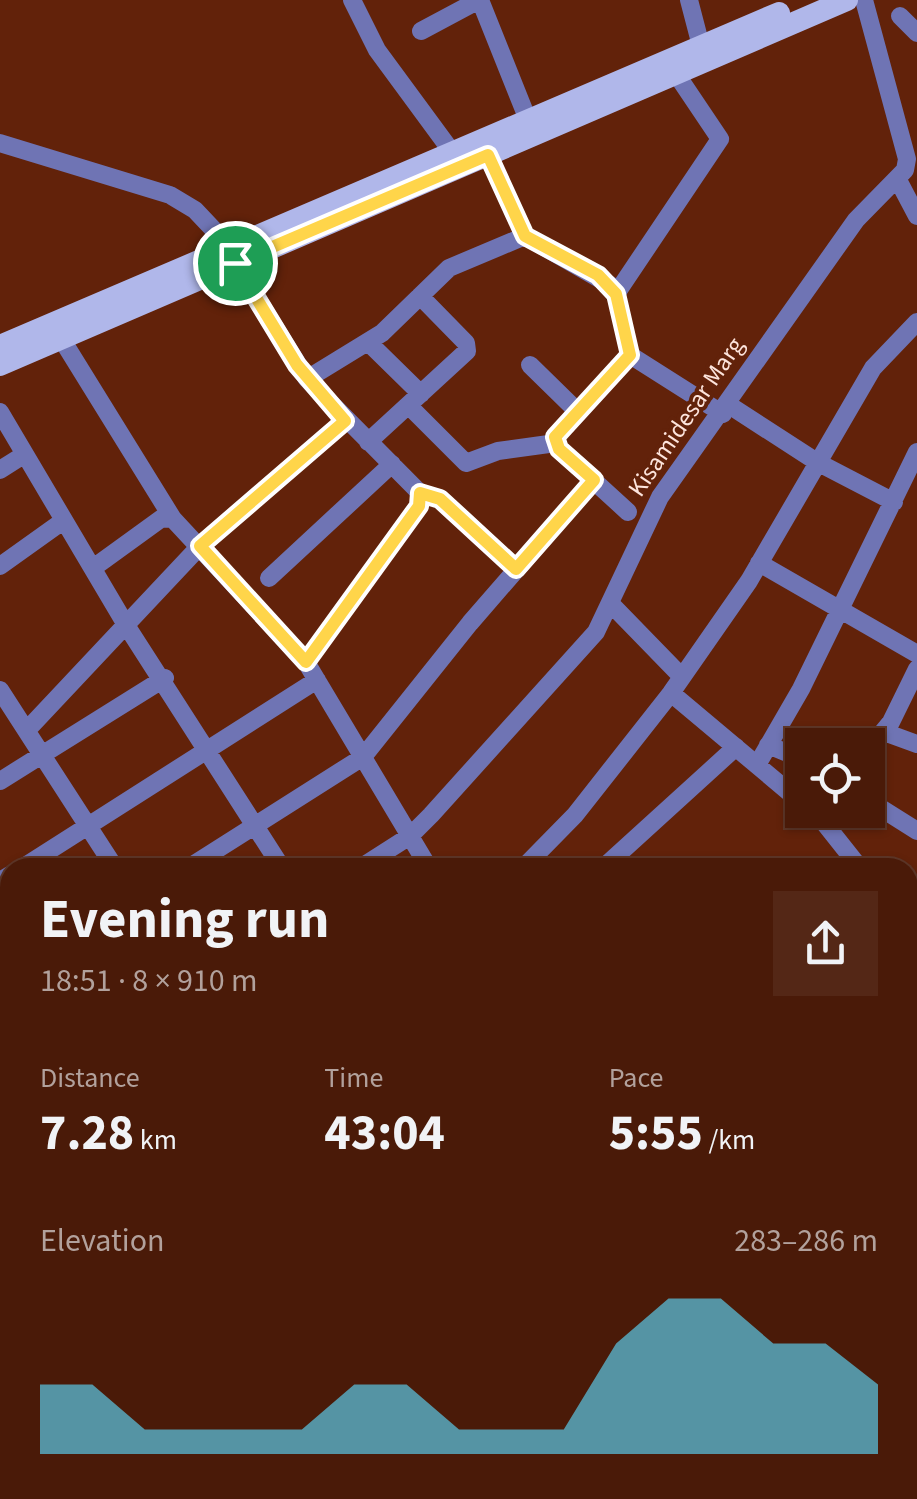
<!DOCTYPE html>
<html lang="en">
<head>
<meta charset="utf-8">
<style>
  :root { --surface:#4a1a08; --page:#542716; --text:#f1f3f6; --muted:#b2a19c; --line:#613829; --accent:#5bc8e6 }
  body { margin:0; font-family:"Source Sans 3",sans-serif; background:var(--page); color:var(--text); height:100vh; display:flex; flex-direction:column; font-size:38px; white-space:nowrap }
  * { box-sizing:border-box; margin:0 }
  p { font-size:32px; color:var(--muted) }
  .icon { flex:none; width:55px; height:55px; fill:none; stroke:currentColor; stroke-width:2; stroke-linecap:round; stroke-linejoin:round }
  .map { position:relative; flex:1; overflow:hidden }
  .details { position:absolute; left:0px; top:858px; width:918px; height:642px; display:flex; flex-direction:column; background:var(--surface); border-radius:30px 30px 0 0; box-shadow:0 2px 8px #0004,0 0 0 2px var(--line) }
  .details>* { flex:none }
  .tools { position:absolute; left:785px; top:728px; display:grid; gap:20px }
  .tools a { display:grid; place-items:center; width:100px; height:100px; border-radius:0px; background:var(--surface); box-shadow:0 2px 8px #0004,0 0 0 2px var(--line); font-size:50px }
  .pin { position:absolute; display:grid; place-items:center; width:85px; height:85px; color:#fff; margin:-42px; border:5px solid #fff; border-radius:50%; box-shadow:0 2px 10px #0007 }
  .round { display:grid; place-items:center; flex:none; width:105px; height:105px; border-radius:0px; background:var(--page) }
  .summary { display:flex; align-items:center; justify-content:space-between; height:170px; padding:0 40px }
  h1 { font-size:55px; font-weight:700; line-height:75px }
  .stats { display:grid; grid-template-columns:repeat(3,1fr); gap:15px; height:170px; padding:10px 40px }
  .stats div { display:grid; align-content:center }
  .stats b { font-size:50px; font-weight:700 }
  .stats small { font-size:28px; font-weight:400 }
  .stats p { font-size:28px }
  .chart { height:280px; padding:20px 40px }
  .chart p { display:flex; justify-content:space-between }
  .chart svg { width:100%; height:180px; margin-top:10px; fill:var(--accent); opacity:.7 }
  .map>svg:first-child { display:block }
  .lines { fill:none; stroke-linecap:round; stroke-linejoin:round }
  .minor { stroke:#6f74b4; stroke-width:18 }
  .major { stroke:#b0b7ea; stroke-width:22 }
  .route-casing { stroke:#fff; stroke-width:20 }
  .route { stroke:#ffd54a; stroke-width:12 }
  .labels { text-anchor:middle; dominant-baseline:central; stroke-width:8; stroke-linejoin:round; paint-order:stroke }
  .street-label { font-size:25px; fill:#fde4dc; stroke:#62220a }
</style>
</head>
<body>
<div class="map">
<svg width="917" height="1499" viewBox="0 0 917 1499">
  <rect width="100%" height="100%" fill="#62220a"/>
  <g class="lines">
    <!-- minor -->
    <path class="minor" d="M352,0L377,50L452,152
      M480,0L528,120
      M689,0L701,46
      M900,16L917,33
      M421,31L479,0
      M0,143L170,195L195,210L229,246
      M488,155L525,236
      M898,180L917,216
      M235,263L307,379L420,493L419,506L306,662
      M616,294L720,139L677,75
      M61,338L173,519
      M369,343L421,394
      M530,365L577,411
      M307,379L382,333L449,268L525,236L610,285L616,294L630,355L723,414
      M729,405L817,462L894,502
      M409,406L466,463L498,451L556,443
      M0,412L126,625L282,868
      M368,442L467,351L466,343L420,296
      M0,470L22,456
      M420,493L440,499L516,569
      M628,512L559,449L555,437L630,355
      M759,563L917,654
      M0,566L63,521
      M93,568L162,518L173,519L306,662L429,868
      M269,578L392,464
      M611,604L682,677
      M0,690L115,868
      M671,693L802,803
      M27,730L200,546L345,421
      M884,732L917,744
      M768,745L802,759
      M868,750L891,722L917,669
      M757,765L801,689L917,452
      M0,781L165,678
      M868,800L917,831
      M814,810L860,868
      M22,868L317,680
      M188,868L363,757L470,623L594,480
      M360,868L410,836L431,815L596,632L660,497L856,220L905,170L907,159L864,0
      M523,868L575,815L671,693L749,581L873,368L917,322
      M603,868L736,747
      M0,881L10,875
      M0,926L10,942
      M908,928L917,936
      M0,985L10,979
      M908,989L917,983
      M908,1090L917,1083
      M0,1095L10,1089
      M908,1132L917,1143
      M0,1173L10,1190
      M917,1204L913,1218L917,1229
      M0,1205L10,1199
      M908,1298L917,1310
      M0,1305L10,1298
      M0,1403L10,1397
      M0,1442L10,1459
      M908,1469L917,1462
      M506,1490L511,1499
      M663,1490L668,1499
      M807,1490L812,1499
      M9,1499L23,1490
      M174,1499L189,1490
      M352,1499L368,1490
      M524,1499L539,1490
      M690,1499L706,1490
      M861,1499L875,1490"/>
    <!-- major -->
    <path class="major" d="M0,346L779,13
      M0,365L847,0"/>
  </g>
  <g class="lines">
    <!-- route casing -->
    <g class="route-casing">
      <path id="route" d="M488,155L525,236L598,275L616,294L630,355L555,437L559,449L594,480L516,569L440,499L420,493L419,506L306,662L200,546L345,421L297,365L235,263Z"/>
    </g>
    <!-- route -->
    <use href="#route" class="route"/>
  </g>
  <g class="labels">
    <!-- street labels -->
    <g class="street-label">
      <text transform="translate(686 417) rotate(-56)">Kisamidesar Marg</text>
    </g>
  </g>
</svg>
<div class="tools">
<a><svg class="icon" aria-label="locate" viewBox="0 0 24 24"><circle cx="12" cy="12" r="6"/><path d="M12 2v4M12 18v4M2 12h4M18 12h4"/></svg></a>
</div>
<div class="pin" style="left:235px;top:263px;background:#1e9e55"><svg class="icon" aria-label="arrive" viewBox="0 0 24 24"><path d="M6 21V4h12l-3 4 3 4H6"/></svg></div>
<section class="details">
<div class="summary"><div><h1>Evening run</h1><p>18:51 · 8 × 910 m</p></div><a class="round"><svg class="icon" aria-label="share" viewBox="0 0 24 24"><path d="M12 15V3M7 8l5-5 5 5M5 13v7h14v-7"/></svg></a></div>
<div class="stats">
<div><p>Distance</p><b>7.28<small> km</small></b></div>
<div><p>Time</p><b>43:04</b></div>
<div><p>Pace</p><b>5:55<small> /km</small></b></div>
</div>
<div class="chart"><p><span>Elevation</span>283–286 m</p>
<svg viewBox="0 0 160 44" preserveAspectRatio="none"><path d="M0 44V27L10 27L20 38L30 38L40 38L50 38L60 27L70 27L80 38L90 38L100 38L110 17L120 6L130 6L140 17L150 17L160 27V44z"/></svg>
</div>
</section>
</div>
</body>
</html>
